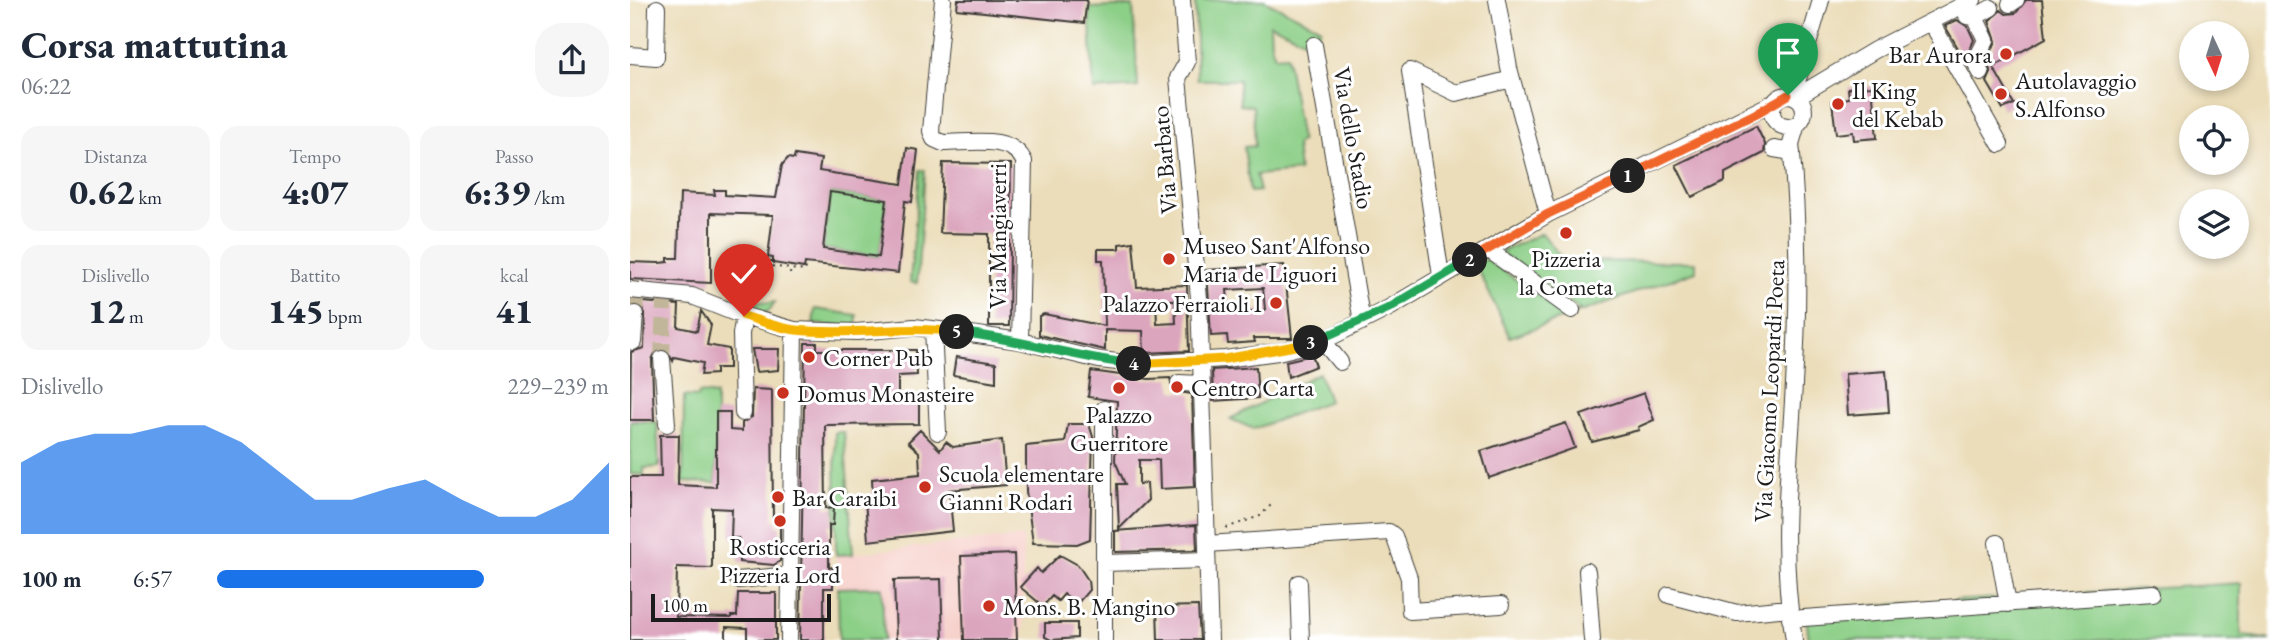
<!DOCTYPE html>
<html lang="it">
<head>
<meta charset="utf-8">
<style>
  :root { --surface:#fff; --page:#f6f6f7; --text:#1f2937; --muted:#747a83; --accent:#1a73e8 }
  body { margin:0; font-family:"EB Garamond",serif; background:var(--page); color:var(--text); height:100vh; display:flex; flex-direction:column; font-size:26px; white-space:nowrap }
  * { box-sizing:border-box; margin:0 }
  p { font-size:23px; color:var(--muted) }
  .icon { flex:none; width:38px; height:38px; fill:none; stroke:currentColor; stroke-width:2; stroke-linecap:round; stroke-linejoin:round }
  .map { position:relative; flex:1; overflow:hidden }
  .panel { display:flex; flex-direction:column; background:var(--surface); width:630px }
  .panel>* { flex:none }
  .needle { width:46px; rotate:176deg }
  .controls { position:absolute; left:1549px; top:21px; display:grid; gap:14px }
  .controls a { display:grid; place-items:center; width:70px; height:70px; border-radius:50%; background:var(--surface); box-shadow:0 4px 10px #0003; font-size:35px }
  .scale { position:absolute; left:21px; bottom:18px; width:180px; box-sizing:border-box; padding-left:7px; border:4px solid #1c1c1c; border-top:0; font-size:19px; line-height:24px; white-space:nowrap; color:#1c1c1c; -webkit-text-stroke:5px #fff; paint-order:stroke }
  .pin { position:absolute; display:grid; place-items:center; width:60px; height:60px; color:#fff; margin:-72px -30px; border-radius:50% 50% 50% 0; rotate:-45deg; box-shadow:0 0 7px #0007 }
  .pin .icon { rotate:45deg }
  .km { position:absolute; width:35px; height:35px; margin:-18px; border-radius:50%; background:#222; color:#fff; font-size:19px; line-height:35px; text-align:center }
  .round { display:grid; place-items:center; flex:none; width:74px; height:74px; border-radius:28px; background:var(--page) }
  .overview { display:flex; align-items:center; justify-content:space-between; height:119px; padding:0 21px }
  h1 { font-size:38px; font-weight:800; line-height:52px }
  .stats { display:grid; grid-template-columns:repeat(3,1fr); gap:10px; height:119px; padding:7px 21px }
  .stats div { display:grid; align-content:center; border-radius:18px; background:var(--page); text-align:center }
  .stats b { font-size:35px; font-weight:800 }
  .stats small { font-size:19px; font-weight:400 }
  .stats p { font-size:19px }
  .chart { height:196px; padding:14px 21px }
  .chart p { display:flex; justify-content:space-between }
  .chart svg { width:100%; height:126px; margin-top:7px; fill:var(--accent); opacity:.7 }
  ul { padding:0 21px; list-style:none; font-size:23px }
  li { display:grid; grid-template-columns:112px 84px 1fr; align-items:center; height:52px }
  li i { height:18px; border-radius:9px; background:var(--accent) }
  main { display:flex; flex:1; min-height:0 }
  .map>svg:first-child { display:block }
  .built { fill:#f7d0ca }
  .green { fill:#8ccf87; stroke:#547652; stroke-width:2 }
  .building { fill:#dba5be; fill-rule:evenodd }
  .lines { fill:none; stroke-linecap:round; stroke-linejoin:round }
  .minor-tunnel { stroke:#c2b69a; stroke-width:16; stroke-dasharray:16 8; stroke-linecap:butt }
  .minor-casing { stroke:#3b3934; stroke-width:18 }
  .path { stroke:#3b3934; stroke-width:2; stroke-dasharray:2 5; stroke-linecap:butt }
  .minor { stroke:#fff; stroke-width:16 }
  .split-1-casing { stroke:#fff; stroke-width:14 }
  .split-2-casing { stroke:#fff; stroke-width:14 }
  .split-3-casing { stroke:#fff; stroke-width:14 }
  .split-4-casing { stroke:#fff; stroke-width:14 }
  .split-5-casing { stroke:#fff; stroke-width:14 }
  .split-6-casing { stroke:#fff; stroke-width:14 }
  .split-1 { stroke:#f0652b; stroke-width:9 }
  .split-2 { stroke:#f0652b; stroke-width:9 }
  .split-3 { stroke:#22a559; stroke-width:9 }
  .split-4 { stroke:#f5b400; stroke-width:9 }
  .split-5 { stroke:#22a559; stroke-width:9 }
  .split-6 { stroke:#f5b400; stroke-width:9 }
  .poi-dot { fill:#c8321e; stroke:#fff; stroke-width:2.5 }
  .labels { text-anchor:middle; dominant-baseline:central; stroke-width:6; stroke-linejoin:round; paint-order:stroke }
  .poi-label { font-size:24px; fill:#1c1c1c; stroke:#fff; text-anchor:start }
  .street-label { font-size:24px; fill:#1c1c1c; stroke:#fff }
</style>
</head>
<body>
<main>
<section class="panel">
<div class="overview"><div><h1>Corsa mattutina</h1><p>06:22</p></div><a class="round"><svg class="icon" aria-label="share" viewBox="0 0 24 24"><path d="M12 15V3M7 8l5-5 5 5M5 13v7h14v-7"/></svg></a></div>
<div class="stats">
<div><p>Distanza</p><b>0.62<small> km</small></b></div>
<div><p>Tempo</p><b>4:07</b></div>
<div><p>Passo</p><b>6:39<small> /km</small></b></div>
</div>
<div class="stats">
<div><p>Dislivello</p><b>12<small> m</small></b></div>
<div><p>Battito</p><b>145<small> bpm</small></b></div>
<div><p>kcal</p><b>41</b></div>
</div>
<div class="chart"><p><span>Dislivello</span>229–239 m</p>
<svg viewBox="0 0 160 44" preserveAspectRatio="none"><path d="M0 44V19L10 12L20 9L30 9L40 6L50 6L60 12L70 22L80 32L90 32L100 28L110 25L120 32L130 38L140 38L150 32L160 19V44z"/></svg>
</div>
<ul>
<li><b>100 m</b>6:57<i style="width:68%"></i></li>
</ul>
</section>
<div class="map">
<svg width="1640" height="640" viewBox="0 0 1640 640">
  <rect width="100%" height="100%" fill="#fff"/>
  <filter id="ink" filterUnits="userSpaceOnUse"><feTurbulence type="fractalNoise" baseFrequency=".0143" numOctaves="2"/><feDisplacementMap in="SourceGraphic" scale="14" xChannelSelector="R" yChannelSelector="G"/><feConvolveMatrix kernelMatrix="1 2 1 2 8 2 1 2 1" color-interpolation-filters="sRGB"/></filter>
  <filter id="wash" filterUnits="userSpaceOnUse"><feTurbulence type="fractalNoise" baseFrequency=".00686" numOctaves="4" result="noise"/><feDisplacementMap in="SourceGraphic" scale="28" xChannelSelector="R" yChannelSelector="G"/><feGaussianBlur stdDeviation="1.57" result="paint"/><feColorMatrix in="noise" values="0 0 0 0 0 0 0 0 0 0 0 0 0 0 0 0 0 1.4 0 .05"/><feComposite in="paint" operator="in"/></filter>
  <g filter="url(#wash)">
    <rect width="100%" height="100%" fill="#ebddb9"/>
    <!-- built -->
    <path class="built" d="M393,536L394,640H209L206,555Z"/>
    <!-- green -->
    <path class="green" d="M565,0H634L691,28L684,45L640,24L641,45L645,56L657,55L671,141L666,145L669,171L626,175L630,191L620,192L614,147L625,146L623,106L610,105L609,80H567Z
      M503,6L508,87L464,90L459,8Z
      M290,170H295L287,283L280,282Z
      M200,192L257,200L249,257L193,249Z
      M912,233L934,261L1066,262V271L880,337L846,265L856,259L937,315L950,310L870,252Z
      M91,296L139,303L145,302L139,311L130,315L92,300Z
      M185,309L227,315L226,327L183,324Z
      M689,373L699,401L624,429L600,419Z
      M69,393L86,395V483L53,482L54,396L68,397Z
      M0,421L27,422L29,467L14,468V475L0,474Z
      M205,432H214L223,554L206,555Z
      M1611,583V635L1640,640H1179L1175,610Z
      M252,587L254,640H209L208,588Z"/>
    <g id="blocks">
      <!-- building -->
      <path class="building" d="M328,0H457L454,23L327,9Z
        M1396,0H1412L1416,38L1363,67L1384,104L1373,109L1357,82L1361,73L1357,62L1366,41L1359,21L1371,10L1376,14L1386,13Z
        M1327,20L1338,27L1344,40L1335,60L1315,26Z
        M1242,86L1247,138L1224,140L1223,132L1206,134L1202,101L1219,98L1218,88Z
        M1126,126L1135,144L1134,153L1095,173V181L1062,197L1046,165Z
        M277,148L288,150L282,202L275,201L268,273L175,263L174,268L143,263V258L138,257L143,215L81,213V283L0,279V262L29,263L38,262V258H48L50,193L85,195L84,190H95V195L146,198L152,165L158,158L164,159L165,155L191,159L189,171L272,184ZM200,192L257,200L249,257L193,249Z
        M313,163L381,164L379,326H359V234L310,233Z
        M503,242L507,287L557,285L559,351L514,353L513,331L475,330V350L409,335V316L414,314L475,326L473,260H468V249H489V244ZM526,300H545L546,323L527,324Z
        M654,265L662,338H624L625,342L598,344L597,335L581,336L577,270ZM633,288L635,310L599,313L597,290Z
        M0,301L49,305L48,327L67,331L71,311L81,325L77,345L99,349V368H86V374L71,375L73,363L44,357L43,361L37,350L26,351L22,360L24,420H0L1,352L14,348L15,315L11,306L0,305Z
        M175,343H187V350H286L287,375L268,376V399H289V424L195,425L196,508L204,507L203,525H199V568L203,567V588H194V640H170Z
        M122,349H149L148,370L126,372Z
        M682,355L686,366L658,377L656,361Z
        M326,357L366,363V382L323,375Z
        M626,367L628,398L583,401L582,370Z
        M461,371L519,379L540,378L543,391L562,394L565,487L530,489L529,460H509V484L517,483L518,500L489,529L487,484H495L485,461L487,401L458,397Z
        M1256,371L1259,412L1218,415L1215,374Z
        M123,389L142,390L143,520H147V525H150V561L144,565L109,562V538H101L102,509L82,508V568L47,567L46,617L101,618V616H107L108,593H146V640H117V628L96,627V640H0V477H31L30,435H49L48,485L86,487V412H100V430L112,431V423L122,417Z
        M1014,393L1024,420L1008,427L1009,430L962,442L951,415Z
        M936,423L945,448L859,478L851,451Z
        M438,424H459L463,437L460,539L447,544L403,543L396,491V446L435,442Z
        M290,430L310,450L316,442L323,447L372,440L376,485L319,490L323,531L238,541L235,499L243,500L242,479L290,474L289,452L278,442Z
        M566,525L567,550L485,552V531Z
        M384,554L387,640H334L331,556Z
        M430,555L448,565L458,580L459,590L447,604L434,594L428,601L422,596L413,606L390,587L407,568L411,573Z
        M311,579L313,640H266L264,580Z
        M568,606L570,640H528L527,607Z
        M415,623H447V638L421,640L415,637Z"/>
    </g>
  </g>
  <g filter="url(#ink)">
    <use href="#blocks" fill-opacity="0" stroke="#3b3934" stroke-width="2"/>
    <g class="lines">
      <!-- minor-tunnel -->
      <path class="minor-tunnel" d="M5,314L6,298
        M32,359L34,302"/>
      <!-- minor casing -->
      <g class="minor-casing">
        <path id="minor" d="M313,0L301,131L304,139L313,143C340,143 381,134 394,161L390,341
          M552,0L557,62L548,78L569,298L580,640
          M867,0L879,68L918,214
          M1380,4L1386,0
          M1337,16L1345,17L1361,8
          M1345,17L1356,40L1345,62L1351,73
          M1301,22L1370,144
          M684,45L732,322
          M0,55L26,57L27,8
          M780,71L811,276
          M780,71L826,93L882,79
          M1142 111a16 16 0 1 1 32 0a16 16 0 1 1-32 0Z
          M1163,96L1191,0
          M1166,97L1245,50L1343,0
          M1144,149L1162,152
          M859,250L942,310
          M0,290L62,296L105,313L164,330L227,332L284,327L319,331L390,341L469,360L506,364L595,359L648,352L693,341L759,308L918,214L1145,102
          M303,329L308,432
          M693,341L710,362
          M3,342L5,314
          M32,359L37,424
          M549,383L572,384
          M113,413L111,334L114,316
          M1367,543L1378,604
          M577,544L759,532L764,536L779,578L780,611L871,605
          M474,563L577,560
          M957,571L962,640
          M108,580L160,575
          M669,583L671,640
          M1039,595L1107,613L1159,608
          M1160,619L1524,593
          M159,640L164,330
          M474,640V409
          M1164,640C1149,549 1159,475 1164,384C1169,304 1169,225 1161,144L1167,124"/>
      </g>
      <!-- path -->
      <path class="path" d="M141,260V266L175,271L177,265
        M160,274L161,266
        M356,295H359
        M596,528L630,516L644,502"/>
      <!-- minor -->
      <use href="#minor" class="minor"/>
    </g>
  </g>
  <g class="lines" filter="url(#ink)">
    <!-- split-1 casing -->
    <g class="split-1-casing">
      <path id="split-1" d="M998,176L1125,114L1158,95"/>
    </g>
    <!-- split-2 casing -->
    <g class="split-2-casing">
      <path id="split-2" d="M840,260L918,214L998,176"/>
    </g>
    <!-- split-3 casing -->
    <g class="split-3-casing">
      <path id="split-3" d="M681,343L759,308L840,260"/>
    </g>
    <!-- split-4 casing -->
    <g class="split-4-casing">
      <path id="split-4" d="M504,364L595,359L681,343"/>
    </g>
    <!-- split-5 casing -->
    <g class="split-5-casing">
      <path id="split-5" d="M327,332C387,338 444,358 504,364"/>
    </g>
    <!-- split-6 casing -->
    <g class="split-6-casing">
      <path id="split-6" d="M114,316C131,321 149,328 166,330C220,336 274,325 327,332"/>
    </g>
    <!-- split-1 -->
    <use href="#split-1" class="split-1"/>
    <!-- split-2 -->
    <use href="#split-2" class="split-2"/>
    <!-- split-3 -->
    <use href="#split-3" class="split-3"/>
    <!-- split-4 -->
    <use href="#split-4" class="split-4"/>
    <!-- split-5 -->
    <use href="#split-5" class="split-5"/>
    <!-- split-6 -->
    <use href="#split-6" class="split-6"/>
  </g>
  <!-- markers -->
  <g class="poi-dot">
    <circle cx="1376" cy="54" r="7"/>
    <circle cx="1371" cy="94" r="7"/>
    <circle cx="1208" cy="104" r="7"/>
    <circle cx="936" cy="233" r="7"/>
    <circle cx="539" cy="259" r="7"/>
    <circle cx="646" cy="303" r="7"/>
    <circle cx="179" cy="357" r="7"/>
    <circle cx="547" cy="387" r="7"/>
    <circle cx="489" cy="388" r="7"/>
    <circle cx="153" cy="393" r="7"/>
    <circle cx="295" cy="487" r="7"/>
    <circle cx="148" cy="497" r="7"/>
    <circle cx="150" cy="521" r="7"/>
    <circle cx="359" cy="606" r="7"/>
  </g>
  <g class="labels">
    <!-- poi labels -->
    <g class="poi-label">
      <text x="1362" y="54" text-anchor="end">Bar Aurora</text>
      <text x="1385" y="80">Autolavaggio<tspan x="1385" dy="28">S.Alfonso</tspan></text>
      <text x="1222" y="90">Il King<tspan x="1222" dy="28">del Kebab</tspan></text>
      <text x="553" y="245">Museo Sant'Alfonso<tspan x="553" dy="28">Maria de Liguori</tspan></text>
      <text x="936" y="258" text-anchor="middle">Pizzeria<tspan x="936" dy="28">la Cometa</tspan></text>
      <text x="632" y="303" text-anchor="end">Palazzo Ferraioli I</text>
      <text x="193" y="357">Corner Pub</text>
      <text x="561" y="387">Centro Carta</text>
      <text x="167" y="393">Domus Monasteire</text>
      <text x="489" y="414" text-anchor="middle">Palazzo<tspan x="489" dy="28">Guerritore</tspan></text>
      <text x="309" y="473">Scuola elementare<tspan x="309" dy="28">Gianni Rodari</tspan></text>
      <text x="162" y="497">Bar Caraibi</text>
      <text x="150" y="546" text-anchor="middle">Rosticceria<tspan x="150" dy="28">Pizzeria Lord</tspan></text>
      <text x="373" y="606">Mons. B. Mangino</text>
    </g>
    <!-- street labels -->
    <g class="street-label">
      <text transform="translate(724 138) rotate(80)">Via dello Stadio</text>
      <text transform="translate(534 160) rotate(-95)">Via Barbato</text>
      <text transform="translate(367 236) rotate(-90)">Via Mangiaverri</text>
      <text transform="translate(1139 391) rotate(-87)">Via Giacomo Leopardi Poeta</text>
    </g>
  </g>
</svg>
<div class="controls">
<a><svg class="needle" viewBox="-14 -14 28 28"><path d="M0-13l5 13h-10z" fill="#e53935"/><path d="M0 13l5-13h-10z" fill="#747a83"/></svg></a>
<a><svg class="icon" aria-label="locate" viewBox="0 0 24 24"><circle cx="12" cy="12" r="6"/><path d="M12 2v4M12 18v4M2 12h4M18 12h4"/></svg></a>
<a><svg class="icon" aria-label="layers" viewBox="0 0 24 24"><path d="M12 4l9 5-9 5-9-5zM3 14l9 5 9-5"/></svg></a>
</div>
<div class="scale">100 m</div>
<div class="pin" style="left:1158px;top:95px;background:#1e9e55"><svg class="icon" aria-label="arrive" viewBox="0 0 24 24"><path d="M6 21V4h12l-3 4 3 4H6"/></svg></div>
<div class="pin" style="left:114px;top:316px;background:#d93025"><svg class="icon" aria-label="check" viewBox="0 0 24 24"><path d="M5 12l5 5 9-10"/></svg></div>
<b class="km" style="left:998px;top:176px">1</b>
<b class="km" style="left:840px;top:260px">2</b>
<b class="km" style="left:681px;top:343px">3</b>
<b class="km" style="left:504px;top:364px">4</b>
<b class="km" style="left:327px;top:332px">5</b>
</div>
</main>
</body>
</html>
